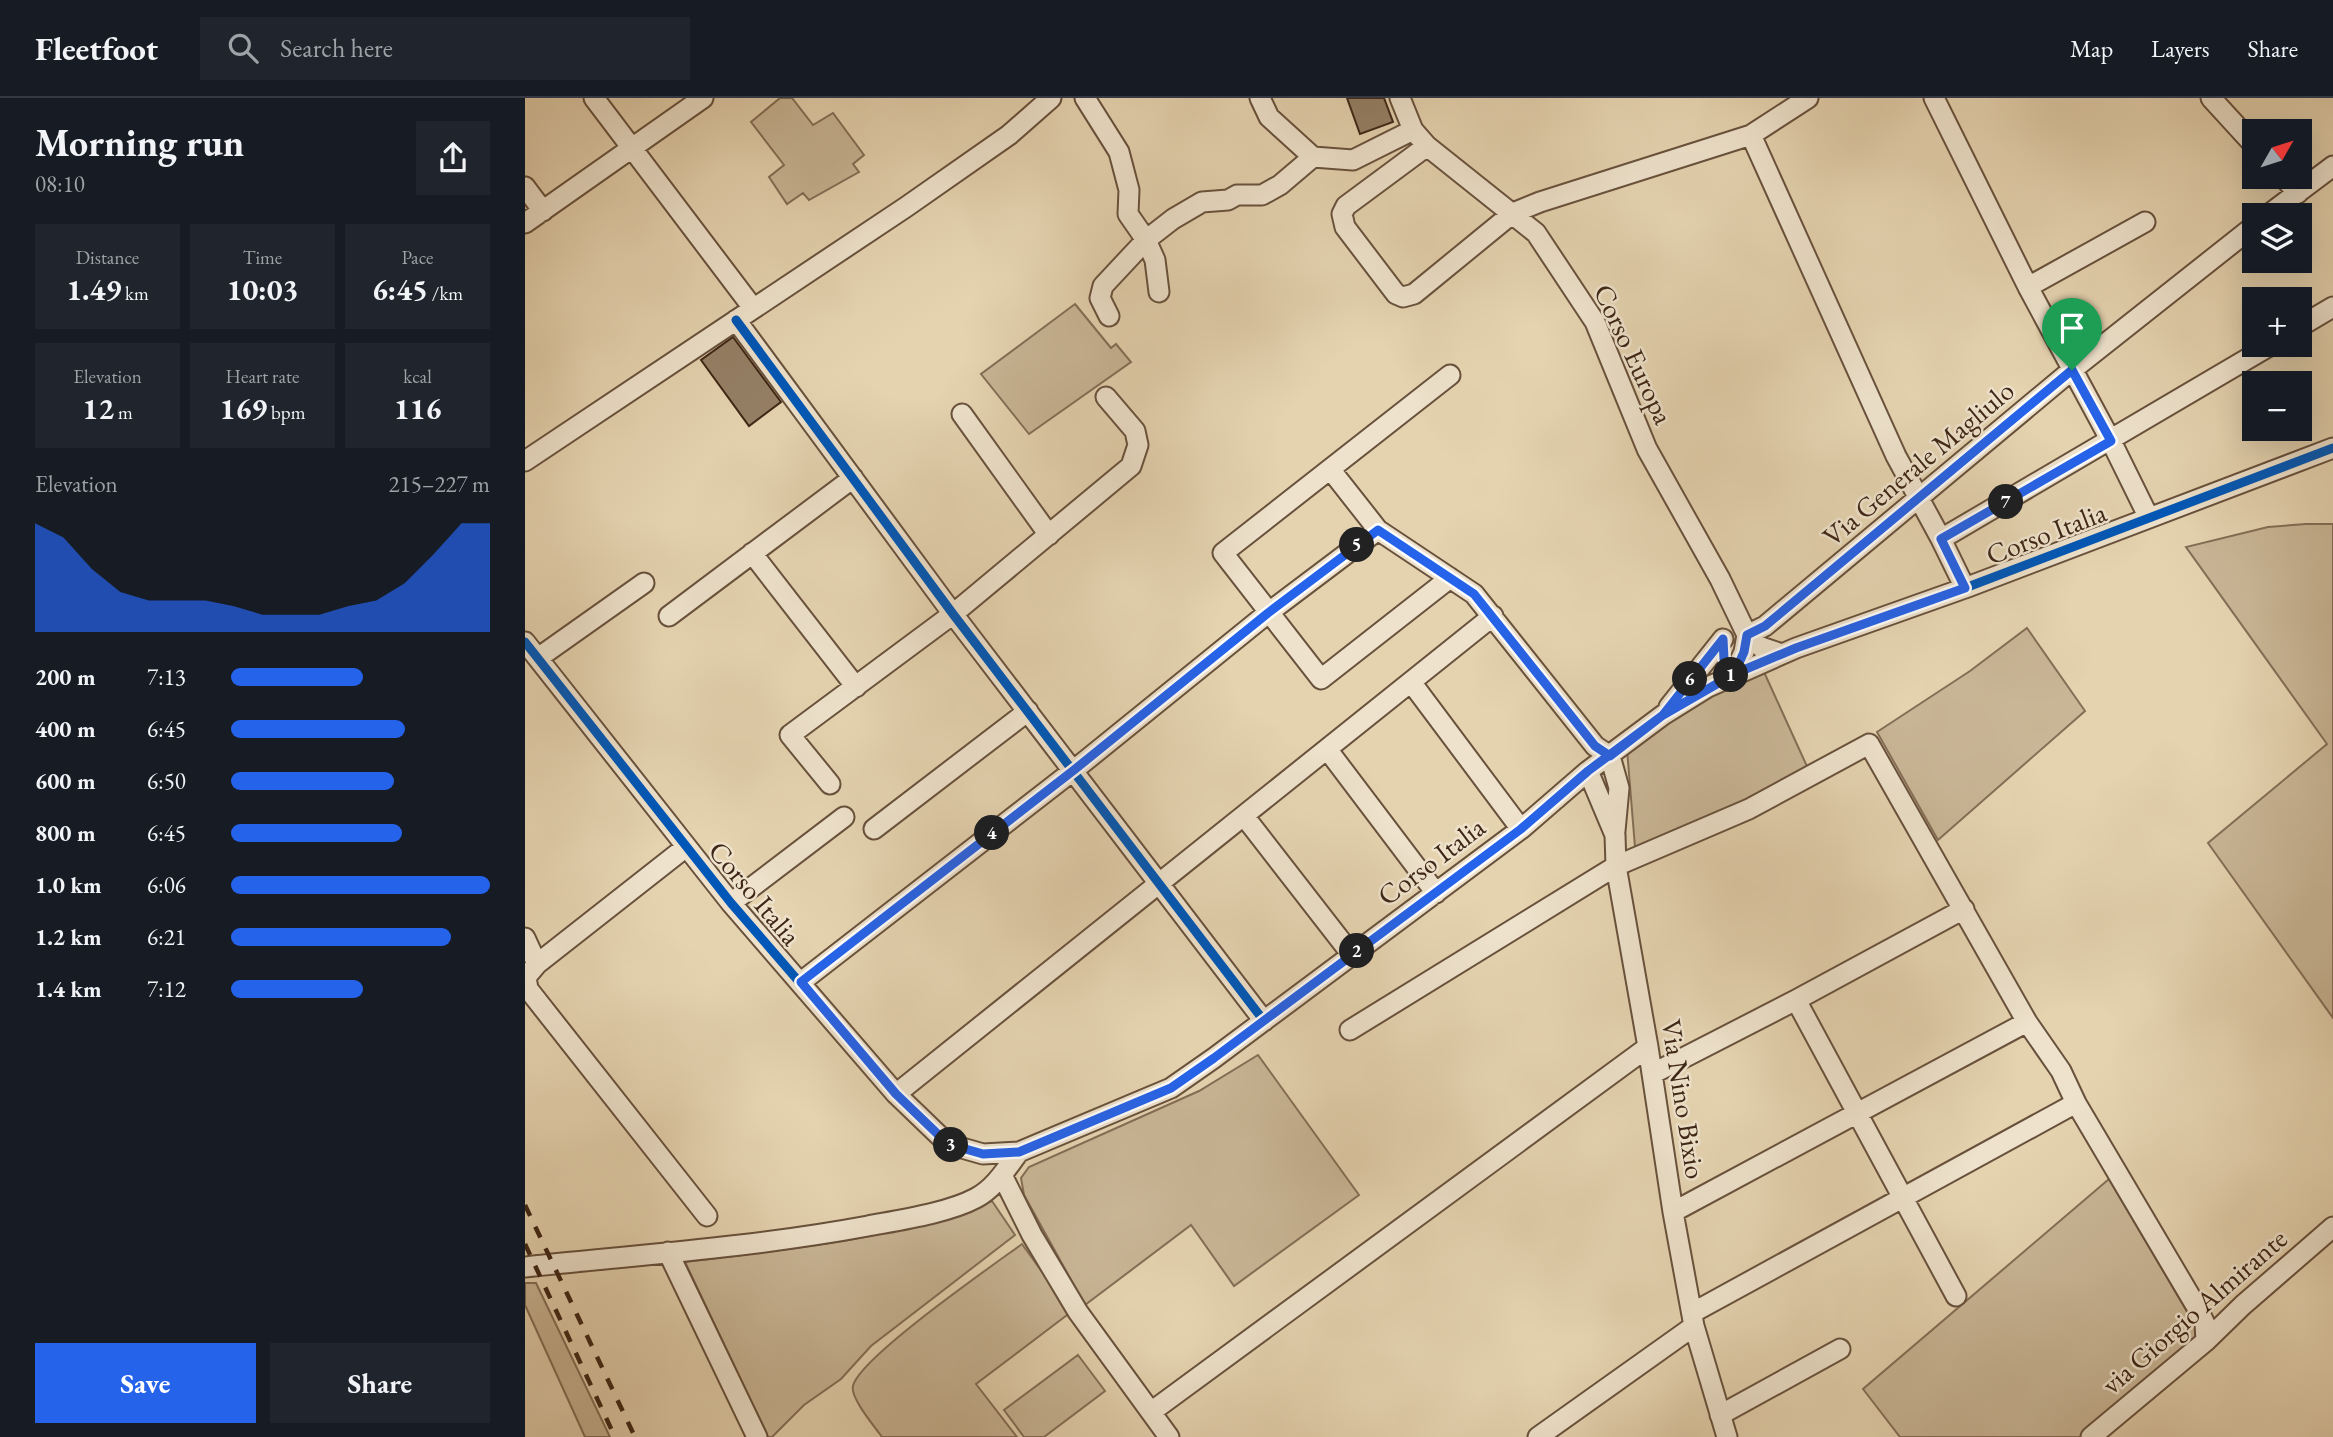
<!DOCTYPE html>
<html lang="en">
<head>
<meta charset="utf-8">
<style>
  :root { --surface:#171b24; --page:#20242c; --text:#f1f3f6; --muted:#9ea1a6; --line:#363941; --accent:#2563eb }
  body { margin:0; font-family:"EB Garamond",serif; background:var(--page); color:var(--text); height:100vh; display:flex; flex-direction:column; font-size:26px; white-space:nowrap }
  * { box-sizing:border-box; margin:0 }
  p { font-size:23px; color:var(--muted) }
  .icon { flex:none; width:38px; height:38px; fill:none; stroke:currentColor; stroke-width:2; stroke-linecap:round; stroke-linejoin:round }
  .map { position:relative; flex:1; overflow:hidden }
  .sheet { display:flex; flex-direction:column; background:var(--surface); width:525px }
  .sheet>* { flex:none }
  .needle { width:46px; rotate:51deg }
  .tools { position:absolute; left:1717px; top:21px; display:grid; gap:14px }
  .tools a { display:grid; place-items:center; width:70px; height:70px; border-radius:0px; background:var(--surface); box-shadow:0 7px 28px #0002; font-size:35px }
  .pin { position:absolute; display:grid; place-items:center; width:60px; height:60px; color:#fff; margin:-72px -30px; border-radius:50% 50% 50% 0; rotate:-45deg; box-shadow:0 0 7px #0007 }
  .pin .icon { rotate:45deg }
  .km { position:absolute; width:35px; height:35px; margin:-18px; border-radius:50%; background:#222; color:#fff; font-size:19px; line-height:35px; text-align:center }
  .round { display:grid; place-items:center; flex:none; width:74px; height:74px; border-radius:0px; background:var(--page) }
  .summary { display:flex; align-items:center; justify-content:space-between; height:119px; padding:0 35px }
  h1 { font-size:38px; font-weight:700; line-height:52px }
  .figures { display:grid; grid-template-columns:repeat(3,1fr); gap:10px; height:119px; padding:7px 35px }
  .figures div { display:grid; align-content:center; border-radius:0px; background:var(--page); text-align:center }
  .figures b { font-size:30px; font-weight:700 }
  .figures small { font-size:19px; font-weight:400 }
  .figures p { font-size:19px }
  .chart { height:196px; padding:14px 35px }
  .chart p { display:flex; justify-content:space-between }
  .chart svg { width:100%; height:126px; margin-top:7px; fill:var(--accent); opacity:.7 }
  .button { display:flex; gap:14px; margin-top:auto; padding:14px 35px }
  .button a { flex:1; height:80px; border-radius:0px; background:var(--accent); color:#fff; font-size:28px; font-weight:700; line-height:80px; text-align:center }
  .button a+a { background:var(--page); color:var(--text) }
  ul { padding:0 35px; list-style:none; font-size:23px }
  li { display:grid; grid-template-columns:112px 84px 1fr; align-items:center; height:52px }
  li i { height:18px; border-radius:9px; background:var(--accent) }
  header { display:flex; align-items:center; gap:42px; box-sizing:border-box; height:98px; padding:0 35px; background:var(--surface); border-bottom:2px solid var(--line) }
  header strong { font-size:33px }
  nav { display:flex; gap:38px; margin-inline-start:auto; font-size:24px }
  .search { width:490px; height:63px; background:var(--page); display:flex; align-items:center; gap:18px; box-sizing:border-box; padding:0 24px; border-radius:0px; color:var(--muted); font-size:26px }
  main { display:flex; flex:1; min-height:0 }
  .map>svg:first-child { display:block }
  .green { fill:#c9b696; stroke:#846e56; stroke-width:2 }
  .building { fill:#958066; stroke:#3e2616; stroke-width:2 }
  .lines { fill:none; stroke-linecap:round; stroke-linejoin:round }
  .minor-casing { stroke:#68513c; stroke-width:23 }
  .minor { stroke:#eee2cc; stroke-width:19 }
  .rail { stroke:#3e2616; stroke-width:4.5; stroke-dasharray:12 12; stroke-linecap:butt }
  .cycleway-casing { stroke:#eee2cc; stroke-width:13 }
  .cycleway { stroke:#0057b8; stroke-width:9 }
  .route-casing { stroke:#fff; stroke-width:14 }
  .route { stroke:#2563eb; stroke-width:9 }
  .labels { text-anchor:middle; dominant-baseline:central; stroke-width:5; stroke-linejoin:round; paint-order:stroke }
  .street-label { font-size:28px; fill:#3e2616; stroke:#eee2cc }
</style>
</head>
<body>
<header>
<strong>Fleetfoot</strong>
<div class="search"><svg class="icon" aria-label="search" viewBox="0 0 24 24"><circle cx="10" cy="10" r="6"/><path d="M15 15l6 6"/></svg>Search here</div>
<nav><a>Map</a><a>Layers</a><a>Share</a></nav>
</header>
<main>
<section class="sheet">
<div class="summary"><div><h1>Morning run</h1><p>08:10</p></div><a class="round"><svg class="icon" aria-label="share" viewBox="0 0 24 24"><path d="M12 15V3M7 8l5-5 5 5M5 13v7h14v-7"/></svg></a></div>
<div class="figures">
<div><p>Distance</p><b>1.49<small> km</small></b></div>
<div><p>Time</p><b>10:03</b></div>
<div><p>Pace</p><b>6:45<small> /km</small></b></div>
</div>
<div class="figures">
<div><p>Elevation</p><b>12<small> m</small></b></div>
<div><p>Heart rate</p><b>169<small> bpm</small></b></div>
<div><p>kcal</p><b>116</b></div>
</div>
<div class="chart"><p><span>Elevation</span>215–227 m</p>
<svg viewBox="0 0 160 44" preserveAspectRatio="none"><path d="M0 44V6L10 11L20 22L30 30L40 33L50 33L60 33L70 35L80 38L90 38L100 38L110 35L120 33L130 27L140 17L150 6L160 6V44z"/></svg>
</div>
<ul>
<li><b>200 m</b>7:13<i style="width:51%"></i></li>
<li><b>400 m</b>6:45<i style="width:67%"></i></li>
<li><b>600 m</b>6:50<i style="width:63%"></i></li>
<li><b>800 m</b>6:45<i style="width:66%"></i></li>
<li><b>1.0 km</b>6:06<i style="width:100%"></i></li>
<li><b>1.2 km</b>6:21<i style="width:85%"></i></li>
<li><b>1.4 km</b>7:12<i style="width:51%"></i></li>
</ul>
<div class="button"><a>Save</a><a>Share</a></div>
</section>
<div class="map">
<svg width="1808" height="1339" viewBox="0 0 1808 1339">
  <rect width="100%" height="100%" fill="#e5d3b0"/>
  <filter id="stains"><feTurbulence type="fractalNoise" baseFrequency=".00286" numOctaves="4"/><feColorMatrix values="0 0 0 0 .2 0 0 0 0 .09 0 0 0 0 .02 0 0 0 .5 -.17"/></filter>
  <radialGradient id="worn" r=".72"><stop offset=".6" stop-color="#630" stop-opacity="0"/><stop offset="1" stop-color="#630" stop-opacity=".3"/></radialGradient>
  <!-- green -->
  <path class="green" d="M255,0H267L288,27L308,15L339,57L328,66L334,74L284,102L278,95L262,106L244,79L259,67L226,24Z
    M550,206L586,250L591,246L606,264L504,336L456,276Z
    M1781,426H1808V920L1683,745L1802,646L1661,449L1743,429Z
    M1502,530L1560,613L1413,742L1352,634L1445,573Z
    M1239,574L1285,675L1131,743L1110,749L1102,651L1186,594Z
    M733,957L834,1097L709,1188L666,1127L560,1207L499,1097L496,1080L504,1069L674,993Z
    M1584,1081L1670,1227L1672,1245L1560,1339H1375L1338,1291Z
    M467,1103L490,1137L346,1248L316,1281L279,1307L247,1339H243L160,1164C263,1151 370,1142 467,1103Z
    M497,1146L546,1214L451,1286L492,1339H357C350,1329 325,1300 328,1288C334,1260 467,1168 497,1146Z
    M0,1185H11L85,1339H60L0,1207Z
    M553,1257L580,1293L519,1339H499L479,1312Z"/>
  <!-- building -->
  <path class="building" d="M822,0H859L868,24L835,36Z
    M208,239L256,304L224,328L176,262Z"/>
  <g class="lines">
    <!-- minor casing -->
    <g class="minor-casing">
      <path id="minor" d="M69,0L228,210
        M560,0L594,54L604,92L603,116L621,142L630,162L634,194
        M735,0L744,19L788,59L828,62L888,32
        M875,0L888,32L902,48L1011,135L1070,224L1122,351L1195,481L1222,537L1219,554L1209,576
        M1409,0L1503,189L1586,343L1624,420
        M1686,0L1729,47
        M1226,37L1371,358L1416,441L1440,490
        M902,48L821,108L817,116L820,129L871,196L878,199L889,196L988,115L1015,104L1226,37L1283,0
        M1758,79L1773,95
        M0,89L18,113
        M1743,117L1808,68
        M0,125L178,0
        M1503,189L1620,124
        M584,218L575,200L578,188L621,142L648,121L677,104L703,102L712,97H737L755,87L788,59
        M211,222L428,516L739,923
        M1774,229L1808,209
        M437,316L524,437
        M0,363L381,109L484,37L526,0
        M805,371L853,432L949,496L1070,648L1085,658L1094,690L1090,733
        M1416,441L1746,247
        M227,455L331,589
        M925,480L796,581L698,455L925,277
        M144,518L328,380
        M0,544L206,805L371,996L423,1046L458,1056L494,1054L646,990L689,960L996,731L1063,673L1138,617L1183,589L1271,550L1440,490L1808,350
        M1257,556L1236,549L1222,537L1240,528L1547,272L1729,128
        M13,560L119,485
        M886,584L996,731
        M1144,609L1198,541
        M802,651L911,795
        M1063,673L1090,737L1091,768L1123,949L1148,1114L1169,1228L1202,1339
        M305,686L265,637L428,516L606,368L613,347L610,333L581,299
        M719,718L827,857
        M349,731L503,613
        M161,749L12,866L1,879L3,891L182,1118
        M206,805L319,719
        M0,840L12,866
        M276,884L549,672L743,515L853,432
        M1271,902L1431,1198
        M825,932L1091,768L1224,711L1344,646L1502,924L1536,973L1551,1005L1674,1213L1680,1226L1681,1243
        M1127,976L1271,902L1439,811
        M371,996L968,518
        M477,1077L507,1137L553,1214L644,1339
        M1148,1114L1502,924
        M143,1154L232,1339
        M0,1169C114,1157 230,1149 343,1128C375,1122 423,1115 451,1100C470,1090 481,1071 494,1054
        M1167,1215L1551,1005
        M626,1314L1123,949
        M1195,1317L1315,1251
        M1013,1339L1169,1228
        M1566,1339L1681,1243L1718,1207L1808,1129"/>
    </g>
    <!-- minor -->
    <use href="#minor" class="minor"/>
    <!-- rail -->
    <path class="rail" d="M0,1107L110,1339
      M0,1146L90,1339"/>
    <!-- cycleway casing -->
    <g class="cycleway-casing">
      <path id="cycleway" d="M211,222L428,516L739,923
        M0,544L206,805L371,996L423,1046L458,1056L494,1054L646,990L689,960L996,731L1063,673L1138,617L1183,589L1271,550L1440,490L1808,350"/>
    </g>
    <!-- cycleway -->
    <use href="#cycleway" class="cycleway"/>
  </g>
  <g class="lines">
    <!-- route casing -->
    <g class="route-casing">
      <path id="route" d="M1547,272L1240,528L1222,537L1219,554L1209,576L1138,617L1063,673L996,731L689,960L646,990L494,1054L458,1056L423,1046L371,996L276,884L549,672L743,515L853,432L949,496L1070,648L1085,658L1138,617L1198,541L1199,561L1209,576L1271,550L1440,490L1416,441L1586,343L1547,272"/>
    </g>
    <!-- route -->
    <use href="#route" class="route"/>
  </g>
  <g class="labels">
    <!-- street labels -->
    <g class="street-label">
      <text transform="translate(1109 256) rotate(65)">Corso Europa</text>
      <text transform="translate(1393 365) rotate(-40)">Via Generale Magliulo</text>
      <text transform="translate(1521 435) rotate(-21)">Corso Italia</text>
      <text transform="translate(906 763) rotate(-37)">Corso Italia</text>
      <text transform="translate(230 795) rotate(50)">Corso Italia</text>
      <text transform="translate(1159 1001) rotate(81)">Via Nino Bixio</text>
      <text transform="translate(1669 1213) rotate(-41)">via Giorgio Almirante</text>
    </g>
  </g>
  <rect width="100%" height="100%" filter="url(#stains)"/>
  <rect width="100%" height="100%" fill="url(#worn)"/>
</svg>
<div class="tools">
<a><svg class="needle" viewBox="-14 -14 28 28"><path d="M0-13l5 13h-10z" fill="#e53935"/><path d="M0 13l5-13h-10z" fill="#9ea1a6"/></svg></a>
<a><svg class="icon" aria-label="layers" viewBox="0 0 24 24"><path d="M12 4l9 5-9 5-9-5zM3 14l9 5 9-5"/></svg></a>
<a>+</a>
<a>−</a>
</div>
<div class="pin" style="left:1547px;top:272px;background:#1e9e55"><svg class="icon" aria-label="arrive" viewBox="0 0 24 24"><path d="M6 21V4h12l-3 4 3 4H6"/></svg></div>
<b class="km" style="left:1206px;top:577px">1</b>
<b class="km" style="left:832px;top:853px">2</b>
<b class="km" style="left:426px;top:1047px">3</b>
<b class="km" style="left:467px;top:735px">4</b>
<b class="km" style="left:832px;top:447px">5</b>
<b class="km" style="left:1165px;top:581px">6</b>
<b class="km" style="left:1481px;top:404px">7</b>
</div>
</main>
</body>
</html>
